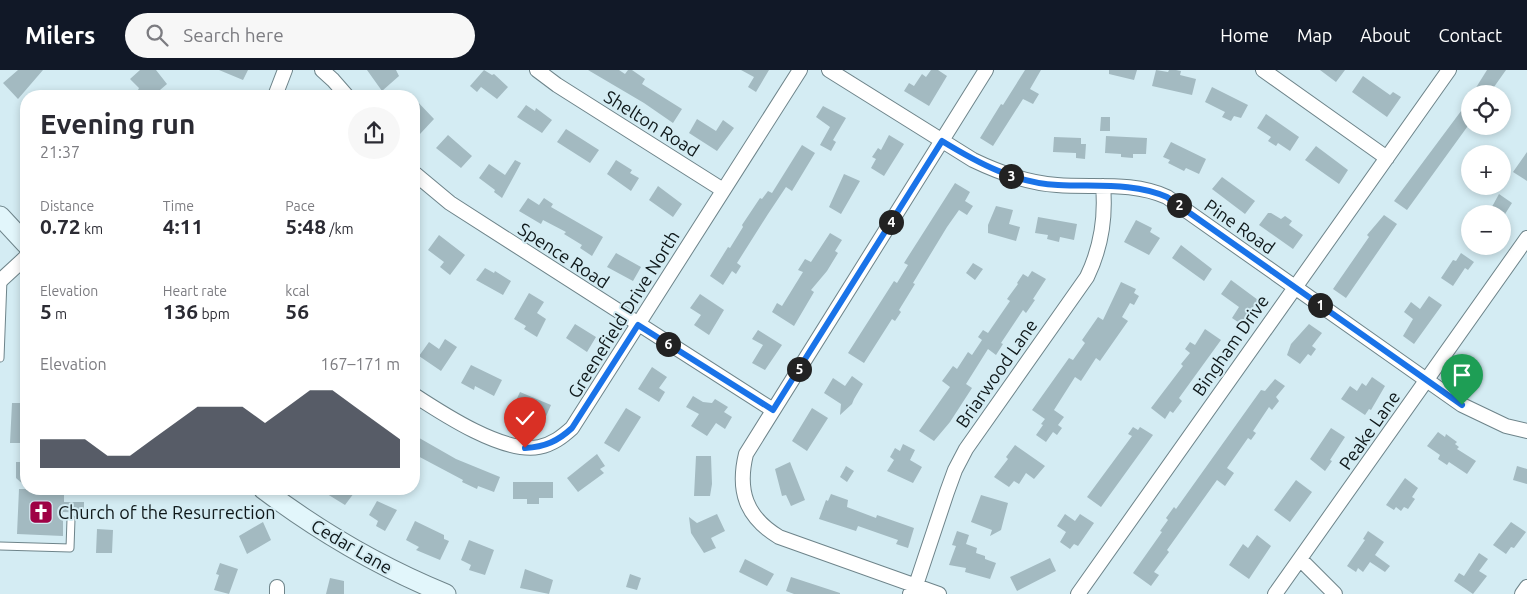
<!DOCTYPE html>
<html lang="en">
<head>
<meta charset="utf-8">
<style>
  :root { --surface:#fff; --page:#f7f7f7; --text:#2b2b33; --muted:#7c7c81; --accent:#111827 }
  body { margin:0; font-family:Ubuntu,sans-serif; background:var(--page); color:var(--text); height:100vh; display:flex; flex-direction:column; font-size:19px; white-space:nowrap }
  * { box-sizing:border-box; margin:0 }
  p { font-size:16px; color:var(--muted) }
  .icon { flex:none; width:28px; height:28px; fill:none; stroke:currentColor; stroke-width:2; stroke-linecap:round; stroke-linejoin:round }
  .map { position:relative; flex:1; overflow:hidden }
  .details { position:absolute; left:20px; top:20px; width:400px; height:405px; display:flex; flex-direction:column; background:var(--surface); border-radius:20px; box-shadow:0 2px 8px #0003 }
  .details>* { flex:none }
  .fabs { position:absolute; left:1461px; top:15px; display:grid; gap:10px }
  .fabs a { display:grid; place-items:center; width:50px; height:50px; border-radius:50%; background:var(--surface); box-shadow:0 2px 8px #0003; font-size:25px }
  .pin { position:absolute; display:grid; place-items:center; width:42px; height:42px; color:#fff; margin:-51px -21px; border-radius:50% 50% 50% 0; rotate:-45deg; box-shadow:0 0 5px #0007 }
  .pin .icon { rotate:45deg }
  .km { position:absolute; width:25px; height:25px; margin:-12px; border-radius:50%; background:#222; color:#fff; font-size:14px; line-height:25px; text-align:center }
  .round { display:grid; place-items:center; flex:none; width:52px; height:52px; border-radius:26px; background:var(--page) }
  .overview { display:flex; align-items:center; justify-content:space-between; height:85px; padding:0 20px }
  h1 { font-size:28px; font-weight:700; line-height:38px }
  .stats { display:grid; grid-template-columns:repeat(3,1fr); gap:8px; height:85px; padding:5px 20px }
  .stats div { display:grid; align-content:center }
  .stats b { font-size:21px; font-weight:700 }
  .stats small { font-size:14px; font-weight:400 }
  .stats p { font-size:14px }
  .chart { height:140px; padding:10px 20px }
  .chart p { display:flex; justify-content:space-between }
  .chart svg { width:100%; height:90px; margin-top:5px; fill:var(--accent); opacity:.7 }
  header { display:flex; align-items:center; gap:30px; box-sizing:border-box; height:70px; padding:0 25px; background:var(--accent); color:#fff }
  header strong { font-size:24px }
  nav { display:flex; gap:28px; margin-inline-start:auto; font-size:18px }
  .search { width:350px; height:45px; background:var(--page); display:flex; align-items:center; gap:12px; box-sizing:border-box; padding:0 18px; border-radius:28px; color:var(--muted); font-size:19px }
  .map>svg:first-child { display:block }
  .building { fill:#a3bac1 }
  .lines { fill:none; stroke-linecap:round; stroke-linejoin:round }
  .service-casing { stroke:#6e848a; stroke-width:9 }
  .minor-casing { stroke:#6e848a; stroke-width:16 }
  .secondary-casing { stroke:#6e848a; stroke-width:21 }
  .service { stroke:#fff; stroke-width:7 }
  .minor { stroke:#fff; stroke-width:14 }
  .secondary { stroke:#e2f6fb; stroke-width:19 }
  .route-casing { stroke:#fff; stroke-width:10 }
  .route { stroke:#1a73e8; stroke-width:6 }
  .labels { text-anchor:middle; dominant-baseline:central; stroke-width:4; stroke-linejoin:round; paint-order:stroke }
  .street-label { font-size:18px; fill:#0f181a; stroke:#d4ecf3 }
  .poi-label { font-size:18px; fill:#0f181a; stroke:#d4ecf3; text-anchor:start }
</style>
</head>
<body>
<header>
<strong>Milers</strong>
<div class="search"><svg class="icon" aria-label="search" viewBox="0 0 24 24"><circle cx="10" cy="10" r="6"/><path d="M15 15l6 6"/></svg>Search here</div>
<nav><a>Home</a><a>Map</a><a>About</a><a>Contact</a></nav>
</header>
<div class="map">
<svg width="1527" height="524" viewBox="0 0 1527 524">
  <rect width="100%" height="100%" fill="#d4ecf3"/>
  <!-- building -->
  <path class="building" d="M18,0H43L18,29L3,13Z
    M140,0H156L167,14L153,26H135L139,18L130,9Z
    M219,0H248L243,10Z
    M367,0H396L399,6L382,21Z
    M484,0L492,5L494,4L508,17L497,29L481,17L477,22L470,16Z
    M588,0H619L625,4L628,0H632L645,9L642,14L682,39L673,53L644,33Z
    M741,0H769L756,22L748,17L754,7Z
    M931,0H938L947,6L929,36L904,21L909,13L914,16L922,4L926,7Z
    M1025,0H1041L1030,19L1039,24L1033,34L1023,29L993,76L980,68L1001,34L1003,35Z
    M1109,0H1137L1134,10L1109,4Z
    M1156,0L1168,2L1169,0H1176L1181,1L1180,5L1196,9L1192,25L1152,16Z
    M1320,0H1345L1336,12Z
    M1487,0H1506L1489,24H1472Z
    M1363,6L1390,25L1393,22L1401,27L1387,47L1352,22Z
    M1212,17L1248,35L1241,48L1234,46L1231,51L1222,47L1225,42L1205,32Z
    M414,28L434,49L420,64L414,57Z
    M1470,29V53L1407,140L1394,131Z
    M526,35L535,41L536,38L552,50L542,63L517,47Z
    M823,36L846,48L833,70L836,72L831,81L820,75L830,57L816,47Z
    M1266,44L1299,67L1290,81L1278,73L1276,76L1268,71L1271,67L1257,58Z
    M1101,47H1110V61H1100Z
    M697,49L716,61L723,50L734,58L717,81L689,63Z
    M566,59L599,80L590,93L557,72Z
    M448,65L472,86L461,98L436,78Z
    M889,65L904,74L884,106L871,98L876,89L872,87L878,78L881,80Z
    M1106,66L1147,68L1146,84H1133V88L1121,87V84L1105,83Z
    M1054,67L1081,68V74H1086L1085,89L1076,88V83L1053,82Z
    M1171,72L1206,89L1199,104L1186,98L1184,101L1168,93L1170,90L1163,87Z
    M802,75L815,83L792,121L786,117L768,144L737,193L741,196L736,204L732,201L723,215L710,206L728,177L730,178L743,157L742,155L760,128L762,129L768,121L772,123Z
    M1316,76L1348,100L1339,114L1305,90Z
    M1527,82V111L1513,102Z
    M515,90L521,93L502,128L494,122L495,120L479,108L489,94L505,105Z
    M616,90L632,100L630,103L639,108L631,121L607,104Z
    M844,104L860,111L841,144L829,137Z
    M1222,107L1255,131L1245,144L1212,119Z
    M955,113L970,122L965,131L973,136L967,145L959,140L947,157L913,213L915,214L899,240L901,242L895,251L892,249L864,293L848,283L894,211L897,213L908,195L904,193Z
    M658,116L682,134L673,147L649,130Z
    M1499,124L1512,133L1505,144H1488Z
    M528,128L539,135L544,128L553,134L551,137L603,167L592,186L580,178L582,175L564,164L566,162L543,150L541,154L519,141Z
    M996,136L1013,140L1009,154L1020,157L1016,171L988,163V155Z
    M1268,143H1271L1281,149L1285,146L1292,151L1289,155L1303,165L1293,179L1259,155Z
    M1384,145L1397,154L1346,228L1333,219L1369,167L1367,165Z
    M1038,147L1077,154L1074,170L1060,167L1059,172L1047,169L1048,165L1035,163Z
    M1136,150L1152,158L1150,162L1160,168L1149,185L1124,172Z
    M830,163L842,170L835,181L838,183L827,201L811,220L814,222L794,256L772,242L777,233L782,236L803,202L798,200L805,189L811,192Z
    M439,165L465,185L450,205L440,197L444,192L428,180Z
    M1181,175L1212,199L1204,211L1172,188Z
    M616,183L641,197L633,211L607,197Z
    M1461,183L1474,192L1468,200L1465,198L1453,216L1441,208L1453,190L1456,191Z
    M973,193L983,199L975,210L966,203Z
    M485,198L494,203L495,201L511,211L503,225L476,210Z
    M1032,201L1046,209L1033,229L1035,230L1026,243L1023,240L1001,273L1003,274L996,285L988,279L966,314L972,318L950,352L934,371L919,361L950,317L942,311L953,296L957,299L968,282L972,285L982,270L978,267L983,260L988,263L1010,231L1007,229L1018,214L1017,213L1023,204L1028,207Z
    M1231,210L1258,230L1241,254L1232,248L1239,237L1221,224Z
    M1121,212L1136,219L1134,223L1139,226L1134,235L1130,233L1122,247L1128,251L1100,291L1096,288L1081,311L1075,307L1054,340L1064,347L1058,355L1062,358L1057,365L1053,362L1046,372L1036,365L1043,355L1041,354L1045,349L1032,340L1069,288L1073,290L1085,273L1082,270L1098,247L1103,250Z
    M529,223L544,232L537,243L546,249L537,267L524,259L526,256L514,249Z
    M700,224L724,240L709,265L694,255L701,245L690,238Z
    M1429,226L1442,235L1414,274L1403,266L1413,249L1404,242L1411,232L1420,239Z
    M575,254L596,267L587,282L566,268Z
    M1309,254L1322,263L1312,276L1316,279L1311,286L1308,284L1300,294L1287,285L1291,274Z
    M1205,259L1221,270L1179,328L1182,331L1173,343L1170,341L1165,349L1151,338L1183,296L1181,294L1190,283L1185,279L1190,272L1195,275Z
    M758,260L782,275L765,300L752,293L763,275L752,269Z
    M445,269L457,277L441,301L419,286L429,272L439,279Z
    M471,295L502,310L494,326L475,316L474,320L461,313Z
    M652,297L667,307L659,318L665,322L659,332L638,319Z
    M852,306L863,314L854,329L852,334L840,345L841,334L824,323L833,308L845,316Z
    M1372,307L1385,316L1371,340L1369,339L1365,345L1341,329L1350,316L1357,321L1362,313L1366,316Z
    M1275,309L1285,316L1276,327L1279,331L1272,340L1269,337L1253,361L1256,363L1251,370L1248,368L1227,398L1234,403L1225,416L1217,410L1167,480L1169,482L1154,502L1159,505L1151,516L1133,503L1162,462L1160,461L1168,450L1166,448L1174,437L1176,439L1261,320L1265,321Z
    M520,322L551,335L544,351L513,337Z
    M693,326L703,332L712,333L715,329L728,337L724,342L732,347L725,359L716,353L707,366L691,356L699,344L686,337Z
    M12,333H26V373H10Z
    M626,338L641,347L619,382L604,373Z
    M812,338L828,348L807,381L792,371Z
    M1133,357L1138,360L1140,357L1153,365L1101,437L1087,427L1132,366L1128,364Z
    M1331,358L1345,367L1330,390L1332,391L1325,401L1310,389Z
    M1438,362L1445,367L1446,364L1457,372L1455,374L1459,377L1457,379L1476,391L1467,404L1449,392L1447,395L1438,389L1440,385L1427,376Z
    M414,365L456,389L500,407L494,422L478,416L477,419L462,412L463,410L414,384Z
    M903,374L915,380L910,390L922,397L913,413L887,401L894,390L890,387L895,378L900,381Z
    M1015,375L1045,396L1034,409L1026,403L1019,414L1014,411L1009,417L994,407L1008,389L1006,387Z
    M597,384L605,396L600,399L604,403L578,422L567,408Z
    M696,386H711L712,414L710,426H694Z
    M16,392H26V417L16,408Z
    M790,392L805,430L791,436L786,425L782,426L775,399Z
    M846,396L854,401L847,412L840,407Z
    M1517,396L1527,399V414L1513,410Z
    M1405,408L1418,418L1412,427L1415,429L1408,439L1404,437L1401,441L1396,437L1394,440L1386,435Z
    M1296,410L1312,422L1290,452L1274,440Z
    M513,412H553V428H539V434H527V429H513Z
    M19,419H64V432H84V443L63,442V466L17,464Z
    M319,419H357L345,435Z
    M831,424L848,430L847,437L876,448L877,445L914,458L908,478L896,474L898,470L858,456L856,461L819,449L826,430L828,431Z
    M981,425L1008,433L1001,460L990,466L992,460L971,452Z
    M377,431L397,440L385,461L376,456L378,451L369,445Z
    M717,444L725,461L711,468L716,478L704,483L691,463L689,447L697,453Z
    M1065,444L1075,451L1080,444L1094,453L1078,476L1074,474L1070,479L1060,472L1066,462L1057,456Z
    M415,451L444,465V469L449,471L440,490L416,480L419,477L406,470Z
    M263,452L271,470L247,484L239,466Z
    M1511,452L1526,462L1514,478L1511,477L1506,484L1493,475Z
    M97,459L113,460L112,483H96Z
    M957,461L969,465L966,474L977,478L976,483L985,486V489L996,493L990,509L965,502L966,498L949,495L956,476L952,475Z
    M1368,461L1384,472L1375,485L1390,496L1385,502L1370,492L1363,502L1358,498L1356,502L1347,496L1365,470L1363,469Z
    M1257,465L1271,476L1249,509L1229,495L1243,474L1248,478Z
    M469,470L494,480L485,505L469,500L471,495L461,490Z
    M1479,483L1488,489L1479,501L1487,506L1473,524L1454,511L1459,503L1464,506Z
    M1050,488L1056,501L1017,521L1010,507Z
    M745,489L774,504L767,516L739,502Z
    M220,493L238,499L229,524L214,520L219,505L216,504Z
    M525,499L553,510L549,524L520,518Z
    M630,504L641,508L637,520L626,517Z
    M791,507L840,523V524H794L786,521Z
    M330,508L344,511V524H326Z"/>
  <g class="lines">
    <!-- service casing -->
    <g class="service-casing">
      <path id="service" d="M0,288L3,209
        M0,476L70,478L71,449"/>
    </g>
    <!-- minor casing -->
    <g class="minor-casing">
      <path id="minor" d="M322,0L333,10L347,26
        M537,0L557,15L723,120
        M829,0L973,90C1000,103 1027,113 1057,115C1094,118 1132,111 1167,127L1462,335L1506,356L1527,361
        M1263,0L1387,88
        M275,26L285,0
        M414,103L450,133L773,340
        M0,211L26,187
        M414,325C443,344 504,384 539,377C553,374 562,367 572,358L800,0
        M1300,489L1335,524
        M277,524V517
        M910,524L916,515L947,422L955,400L966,379L1087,207C1101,178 1106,149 1103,116
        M939,524L779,467C746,447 737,421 746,384L986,0
        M1078,524L1449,0
        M1275,524L1527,168
        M1522,524L1527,517"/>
    </g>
    <!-- secondary casing -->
    <g class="secondary-casing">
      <path id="secondary" d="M0,146L26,174
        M263,419C320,462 380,497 446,524"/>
    </g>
    <!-- service -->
    <use href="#service" class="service"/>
    <!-- minor -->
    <use href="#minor" class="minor"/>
    <!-- secondary -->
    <use href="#secondary" class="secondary"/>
  </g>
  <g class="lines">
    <!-- route casing -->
    <g class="route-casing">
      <path id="route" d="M525,378C545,377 558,371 572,358L638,255L773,340L942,71C978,93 1015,113 1058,115C1095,117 1133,112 1167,127L1462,335"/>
    </g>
    <!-- route -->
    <use href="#route" class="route"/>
  </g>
  <!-- icons -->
  <defs>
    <g id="church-square" transform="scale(1.25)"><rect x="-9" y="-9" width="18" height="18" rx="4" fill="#9f0245" stroke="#d4ecf3"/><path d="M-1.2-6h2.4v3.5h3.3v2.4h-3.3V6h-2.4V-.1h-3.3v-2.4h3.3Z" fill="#fff"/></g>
  </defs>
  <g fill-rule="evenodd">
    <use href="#church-square" x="41" y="442"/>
  </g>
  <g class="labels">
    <!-- street labels -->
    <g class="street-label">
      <text transform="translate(652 53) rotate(32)">Shelton Road</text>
      <text transform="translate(1240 156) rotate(35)">Pine Road</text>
      <text transform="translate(564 185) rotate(33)">Spence Road</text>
      <text transform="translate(623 244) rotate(-58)">Greenefield Drive North</text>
      <text transform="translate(1230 275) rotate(-55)">Bingham Drive</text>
      <text transform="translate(996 303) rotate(-55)">Briarwood Lane</text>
      <text transform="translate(1369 360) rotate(-55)">Peake Lane</text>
      <text transform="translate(352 476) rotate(30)">Cedar Lane</text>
    </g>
    <!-- poi labels -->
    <g class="poi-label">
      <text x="58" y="442">Church of the Resurrection</text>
    </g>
  </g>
</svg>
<div class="fabs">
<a><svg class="icon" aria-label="locate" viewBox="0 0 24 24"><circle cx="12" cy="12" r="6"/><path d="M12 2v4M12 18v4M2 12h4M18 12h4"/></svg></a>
<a>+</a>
<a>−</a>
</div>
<div class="pin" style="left:1462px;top:335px;background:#1e9e55"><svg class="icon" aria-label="arrive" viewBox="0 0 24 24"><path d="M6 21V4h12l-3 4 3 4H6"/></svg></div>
<div class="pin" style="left:525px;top:378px;background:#d93025"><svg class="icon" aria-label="check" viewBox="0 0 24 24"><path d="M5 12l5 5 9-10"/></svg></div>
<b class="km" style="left:1320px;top:235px">1</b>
<b class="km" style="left:1179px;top:135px">2</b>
<b class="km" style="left:1011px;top:106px">3</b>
<b class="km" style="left:891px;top:152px">4</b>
<b class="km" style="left:799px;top:299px">5</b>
<b class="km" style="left:668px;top:274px">6</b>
<section class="details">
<div class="overview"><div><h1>Evening run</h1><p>21:37</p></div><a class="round"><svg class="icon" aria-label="share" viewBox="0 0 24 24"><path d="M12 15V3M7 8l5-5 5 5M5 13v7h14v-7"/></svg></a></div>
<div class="stats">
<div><p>Distance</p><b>0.72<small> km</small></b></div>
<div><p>Time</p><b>4:11</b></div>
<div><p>Pace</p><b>5:48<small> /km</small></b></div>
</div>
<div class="stats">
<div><p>Elevation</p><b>5<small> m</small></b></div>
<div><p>Heart rate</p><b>136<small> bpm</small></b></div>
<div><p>kcal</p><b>56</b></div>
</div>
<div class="chart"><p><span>Elevation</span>167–171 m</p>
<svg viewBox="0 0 160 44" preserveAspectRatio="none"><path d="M0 44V30L10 30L20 30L30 38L40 38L50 30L60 22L70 14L80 14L90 14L100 22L110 14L120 6L130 6L140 14L150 22L160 30V44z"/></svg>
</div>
</section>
</div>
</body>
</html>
